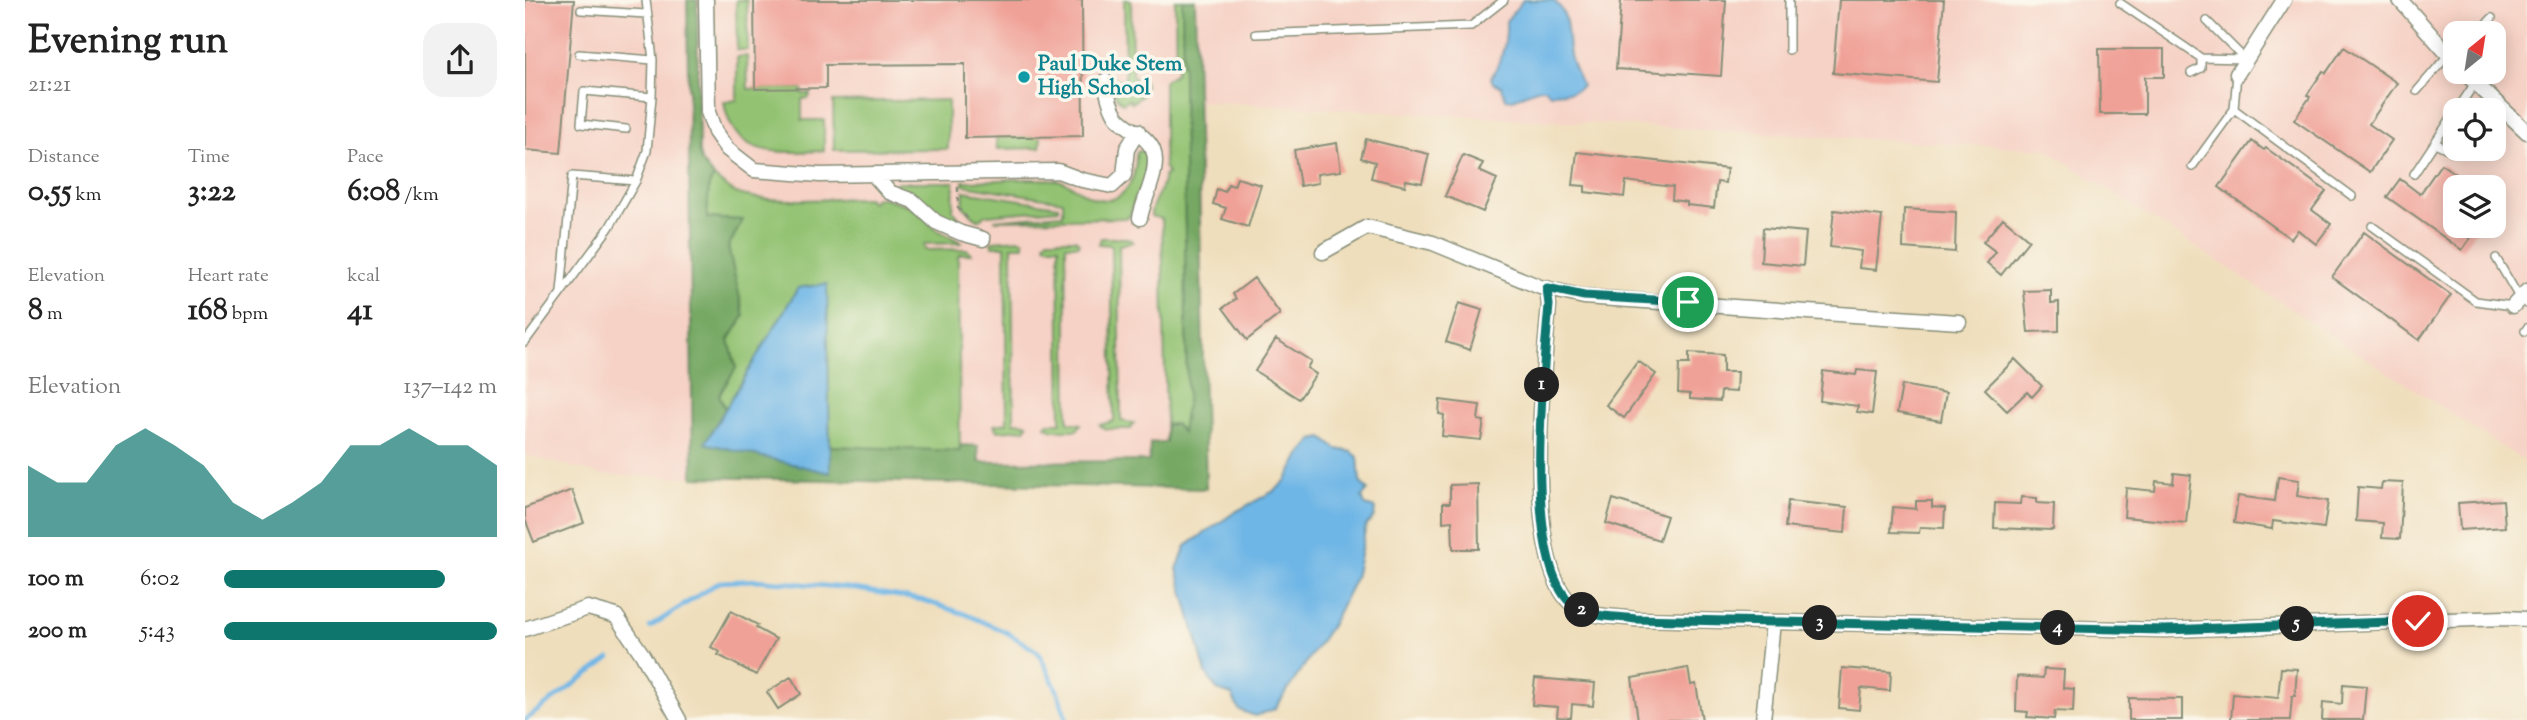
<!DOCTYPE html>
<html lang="en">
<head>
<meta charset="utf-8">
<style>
  :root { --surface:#fff; --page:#f2f2f2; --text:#222; --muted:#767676; --accent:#0f766e }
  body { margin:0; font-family:"Sorts Mill Goudy",serif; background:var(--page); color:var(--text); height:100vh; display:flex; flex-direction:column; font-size:26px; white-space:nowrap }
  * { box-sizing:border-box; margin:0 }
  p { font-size:23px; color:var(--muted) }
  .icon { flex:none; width:38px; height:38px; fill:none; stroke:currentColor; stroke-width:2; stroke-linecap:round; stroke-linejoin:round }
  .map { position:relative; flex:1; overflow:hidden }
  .drawer { display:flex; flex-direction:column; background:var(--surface); width:525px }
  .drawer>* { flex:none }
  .needle { width:46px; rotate:30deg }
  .buttons { position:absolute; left:1918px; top:21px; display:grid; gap:14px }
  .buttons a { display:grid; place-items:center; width:63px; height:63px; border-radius:14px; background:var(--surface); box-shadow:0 4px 18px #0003; font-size:35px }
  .pin { position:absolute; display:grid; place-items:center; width:60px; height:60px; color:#fff; margin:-30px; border:4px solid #fff; border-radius:50%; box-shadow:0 2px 7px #0007 }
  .km { position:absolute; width:35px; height:35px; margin:-18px; border-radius:50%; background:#222; color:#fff; font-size:19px; line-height:35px; text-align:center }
  .round { display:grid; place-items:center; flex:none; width:74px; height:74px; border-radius:21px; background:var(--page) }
  .overview { display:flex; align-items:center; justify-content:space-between; height:119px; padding:0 28px }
  h1 { font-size:38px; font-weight:800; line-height:52px }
  .figures { display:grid; grid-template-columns:repeat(3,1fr); gap:10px; height:119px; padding:7px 28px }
  .figures div { display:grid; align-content:center }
  .figures b { font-size:30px; font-weight:800 }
  .figures small { font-size:19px; font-weight:400 }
  .figures p { font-size:19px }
  .chart { height:196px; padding:14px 28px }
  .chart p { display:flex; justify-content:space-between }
  .chart svg { width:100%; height:126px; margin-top:7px; fill:var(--accent); opacity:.7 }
  ul { padding:0 28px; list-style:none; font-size:23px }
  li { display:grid; grid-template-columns:112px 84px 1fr; align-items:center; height:52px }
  li i { height:18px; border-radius:9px; background:var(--accent) }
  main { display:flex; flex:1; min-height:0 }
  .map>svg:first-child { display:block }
  .built { fill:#f6d1c5; fill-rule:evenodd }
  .green { fill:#93c272; stroke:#598053; stroke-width:2 }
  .forest { fill:#76a864; stroke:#4a724c; stroke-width:2 }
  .water { fill:#6eb6e6; stroke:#467a8d; stroke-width:2 }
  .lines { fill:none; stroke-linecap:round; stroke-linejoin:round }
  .stream { stroke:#6eb6e6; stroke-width:4.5 }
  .building { fill:#f0a197 }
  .service-casing { stroke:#878e78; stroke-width:10 }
  .minor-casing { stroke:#878e78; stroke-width:17 }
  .path { stroke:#878e78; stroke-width:2.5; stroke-dasharray:5 5; stroke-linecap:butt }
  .service { stroke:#fff; stroke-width:7 }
  .minor { stroke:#fff; stroke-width:14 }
  .route-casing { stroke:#fff; stroke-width:14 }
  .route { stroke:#0f766e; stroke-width:9 }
  .culture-dot { fill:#0f9aa8; stroke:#fbf7ec; stroke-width:2.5 }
  .labels { text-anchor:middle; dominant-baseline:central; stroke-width:7; stroke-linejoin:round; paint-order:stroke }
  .culture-label { font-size:21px; font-weight:bold; fill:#0d838f; stroke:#fbf7ec; text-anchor:start }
</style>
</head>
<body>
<main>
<section class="drawer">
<div class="overview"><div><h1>Evening run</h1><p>21:21</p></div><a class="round"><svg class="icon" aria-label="share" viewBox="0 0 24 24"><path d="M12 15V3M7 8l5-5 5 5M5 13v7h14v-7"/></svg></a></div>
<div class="figures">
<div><p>Distance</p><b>0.55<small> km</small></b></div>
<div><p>Time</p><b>3:22</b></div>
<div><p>Pace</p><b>6:08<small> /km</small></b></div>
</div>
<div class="figures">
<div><p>Elevation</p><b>8<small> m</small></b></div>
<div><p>Heart rate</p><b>168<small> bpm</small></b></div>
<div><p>kcal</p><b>41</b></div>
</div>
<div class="chart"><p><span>Elevation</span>137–142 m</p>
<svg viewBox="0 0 160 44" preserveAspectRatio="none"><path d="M0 44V19L10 25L20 25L30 12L40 6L50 12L60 19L70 32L80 38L90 32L100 25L110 12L120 12L130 6L140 12L150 12L160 19V44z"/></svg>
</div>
<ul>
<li><b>100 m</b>6:02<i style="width:81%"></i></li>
<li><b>200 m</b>5:43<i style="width:100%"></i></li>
</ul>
</section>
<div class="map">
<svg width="2002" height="720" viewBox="0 0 2002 720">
  <rect width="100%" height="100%" fill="#fbf7ec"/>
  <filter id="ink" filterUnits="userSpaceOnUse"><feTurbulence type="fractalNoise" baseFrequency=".0143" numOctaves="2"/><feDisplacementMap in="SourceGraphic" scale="14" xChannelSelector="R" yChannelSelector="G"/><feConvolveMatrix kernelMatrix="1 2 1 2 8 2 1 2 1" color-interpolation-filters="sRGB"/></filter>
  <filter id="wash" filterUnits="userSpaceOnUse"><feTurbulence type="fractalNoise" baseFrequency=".00686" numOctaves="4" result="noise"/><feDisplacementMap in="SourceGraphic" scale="28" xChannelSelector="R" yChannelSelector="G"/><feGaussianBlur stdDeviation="1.57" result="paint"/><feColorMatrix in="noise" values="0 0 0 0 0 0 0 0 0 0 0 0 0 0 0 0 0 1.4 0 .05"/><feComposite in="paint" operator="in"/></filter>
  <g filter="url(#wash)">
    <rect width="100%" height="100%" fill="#efdebc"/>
    <!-- built -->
    <path class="built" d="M0,0H2002V463L1521,149L675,101L681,489L79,475L0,455ZM1930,33H1969V72H1930ZM1930,110H1969V149H1930ZM1930,187H1969V226H1930Z"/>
    <!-- green -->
    <path class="green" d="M211,0H222L223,50H212Z
      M599,0H606L607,75L610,80H618L620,84L618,94L607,103L604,99L598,103C588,96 588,90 588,79L600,81Z
      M650,0H657L662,398L657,433L650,424L641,425L637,219L626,216C626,200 637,195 639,175L643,174L639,166V81L651,73Z
      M222,56L223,89L277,88L278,94L285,93L284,98L277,99V120H299V151C253,152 208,160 199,102L212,100V57Z
      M423,100V149L309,150L308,102Z
      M471,137H516L515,148L472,149Z
      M613,151H618L621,155L620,182L610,197L605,216L600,218L469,220L538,214V201L438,185V181C468,181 503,177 532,180C545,182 555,192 566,197C597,209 612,181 611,154Z
      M189,177C196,183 203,189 211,193C244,205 307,198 343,198L345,202L349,201V198H359L382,205L393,211L412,230L438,243L399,244L400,250L442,249L446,254H435L433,257L435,451L305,446L302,284L273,288L200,409L194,395L211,367L204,340L219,316L203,247L217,221L182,218L184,185Z
      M372,182H429L428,211L442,227C422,227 414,213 400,202C391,195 380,192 370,186Z
      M439,191L534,206V209L462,215L453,220L438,206Z
      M576,238H603L608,242L594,245L596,421L609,423L606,429H580L575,425L589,421L586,245L574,244Z
      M496,239L499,241V246H487L489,422L500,423L503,425L500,429L472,431L469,425L482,423L480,246H468L466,243L468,241Z
      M523,239H550L554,242V245H541L543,422L556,424L552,430H528L521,426L523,423H536L534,246H522L520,244Z"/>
    <!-- forest -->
    <path class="forest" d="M162,0H172L174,152L176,161L189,177L184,185L182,218L218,220L203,247L219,316L204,340L211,368L194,395L200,409L180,443L305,473V446L435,451V445L453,446L454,462L624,461L625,443L641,442V425L650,424L657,432L662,398L657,0H670L681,489L168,477Z"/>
    <!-- water -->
    <path class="water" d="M998,0H1028C1047,14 1040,39 1046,59C1048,68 1054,77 1057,86C1046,97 1036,89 1025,94L1020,88C1004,87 995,101 981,99L976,86L968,83L966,78C977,59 982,43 981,21Z
      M302,284L305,473L180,443L273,288Z
      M798,438L812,449L827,452L833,457L835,482L843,490L837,497L840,505L850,508L849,517L841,526L830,578L807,624L750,709L730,716L714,710L707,695L692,690L681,673L652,569L661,546L710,512L751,490L762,479L775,455L788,440Z"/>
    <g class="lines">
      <!-- stream -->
      <path class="stream" d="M125,627L194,582L232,580L324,588L397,600L440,614L481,632L513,652L532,690L542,720
        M0,720L85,658"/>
    </g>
    <g id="blocks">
      <!-- building -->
      <path class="building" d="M0,0H49L36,153L0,150Z
        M229,0H557L558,136L440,138V64L301,65V88L230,89Z
        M1096,0H1201L1196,76L1091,69Z
        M1314,0H1419L1412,82L1308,73Z
        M1819,47L1872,83L1844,124L1867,140L1845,172L1769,120L1785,97L1782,95L1798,71L1801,73Z
        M1574,49H1639V77H1620V114H1575Z
        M841,139L904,154L897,183L881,180L880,186L846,178L850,162L836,158Z
        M1727,141L1739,150L1741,148L1801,191L1787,210L1806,224L1791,244L1773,230L1766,239L1694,187Z
        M812,143L816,171L792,174L793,183L775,186L769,150Z
        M1052,152L1202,169L1200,183L1192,182L1189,208L1162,205V202L1147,200L1148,187L1101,181L1099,197L1060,192V186L1048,185Z
        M938,155L958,163L954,171L972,179L958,212L920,196Z
        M1916,164L1950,187H1930V226H1954L1937,250L1862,197L1875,179L1895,194Z
        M712,178L736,185L723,227L697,219L701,208L688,204L692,189L700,192L703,184L709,186Z
        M1379,209L1431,212L1430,252L1378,248Z
        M1309,210L1357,216L1351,270L1334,268L1336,251L1305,247Z
        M1478,218L1504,240L1476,275L1462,263L1471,252L1458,242Z
        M1238,228L1281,232L1278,266L1236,262Z
        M1839,232L1926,295L1894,340L1807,277Z
        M729,278L755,314L722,340L698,308L711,299L708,294Z
        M1526,290V303L1534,302V331L1503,332L1499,291Z
        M934,303L957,310L945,350L921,342Z
        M751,339L786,361L782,368L791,374L774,399L730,371Z
        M1164,353L1198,355V372H1212L1211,392L1196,391L1195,401L1165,399V394L1153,393L1154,364H1164Z
        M1490,359L1517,386L1507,397L1502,392L1482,411L1460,389Z
        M1113,361L1131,374L1099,418L1081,405Z
        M1332,370L1352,372L1347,414L1332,412L1333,406L1295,401L1298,371L1331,375Z
        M1377,385L1421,393L1416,421L1372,413Z
        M915,400L955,405L953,420L959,421L956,440L917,436L919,415L914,414Z
        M1649,473L1666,475L1661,523L1599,517L1601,488L1630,491L1631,481L1648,483Z
        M1753,477L1774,480L1772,496L1803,501L1799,528L1748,521L1747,529L1709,523L1713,496L1750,501Z
        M1857,482L1878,483L1875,539L1857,538L1858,523L1831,521L1833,487L1856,489Z
        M953,484L954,549H928L927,521L918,522V503H925V485Z
        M47,490L59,523L9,542L0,519V508Z
        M1496,497L1512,498V503L1529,504L1528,530L1469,528L1470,503L1495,504Z
        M1088,499L1142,516L1134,540L1081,523Z
        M1978,500L1980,527L1935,530L1933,503Z
        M1263,501L1322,507L1320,533L1260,527Z
        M1391,501H1407V507L1420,508L1419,528L1395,527L1394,533L1366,532L1368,507L1391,509Z
        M206,611L233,625L231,628L251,639L231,675L193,655L195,652L186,647Z
        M1163,668L1166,685L1171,684L1177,720H1113L1107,678Z
        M1317,668L1366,672L1365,691L1336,688L1334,710L1314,708Z
        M1756,668L1772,669L1770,696H1767L1765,720H1706L1708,694L1753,698Z
        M1519,669L1539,670L1538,688L1549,689L1548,712L1530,711L1529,719L1502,717L1503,712L1491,711L1492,676L1518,678Z
        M266,677L276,694L253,709L242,692Z
        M1010,678L1070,683L1068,706L1047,704L1046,718L1032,717L1033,707L1007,705Z
        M1818,684L1841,686L1838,720H1797L1798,702L1817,704Z
        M1604,698L1657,699V720H1604Z"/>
    </g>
  </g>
  <g filter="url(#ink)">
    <use href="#blocks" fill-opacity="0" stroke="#878e78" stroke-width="2"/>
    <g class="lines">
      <!-- service casing -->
      <g class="service-casing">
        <path id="service" d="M1264,0V50
          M1595,3L1676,58L1720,59
          M56,10L121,14
          M1682,21L1720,59
          M1953,33L1967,18
          M731,34L946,26L979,0
          M54,54L128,60
          M1666,73L1676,68V58
          M1892,91L1923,55
          M1709,109L1827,196
          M1932,110L1950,83
          M101,129L56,124L59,91L127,97
          M1910,143L1929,152
          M1667,167L1709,109L1712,74
          M1889,174L1930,112
          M1847,226L1951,301L1988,306
          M1971,258L1995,299L2002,304
          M36,292L47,176L111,181
          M2000,331L2002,328
          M0,342L84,228L111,181L122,151L127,97L128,60L121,0"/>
      </g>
      <!-- minor casing -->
      <g class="minor-casing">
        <path id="minor" d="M181,0L183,112L190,132L202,149L229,170L295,175L533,171L557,180L587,186L599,175L602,149L613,131
          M1875,0L1930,62
          M1939,72L2002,132
          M1712,74L1759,0
          M580,81C582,93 585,107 592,117C602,129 621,134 628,150C636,169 618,199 615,218
          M348,174L364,192L388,201L411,222L436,233L458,239
          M798,252L842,227L908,243L1015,287L1059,297L1434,322
          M1022,288L1024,305C1019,368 996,563 1048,605C1064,618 1090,616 1110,619L1640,630L1979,618L2002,619
          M1988,306L2002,291
          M0,629L63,608L91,616L117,654L154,720
          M1238,720L1248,622"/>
      </g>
      <!-- path -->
      <path class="path" d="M433,187V208L443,219"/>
      <!-- service -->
      <use href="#service" class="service"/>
      <!-- minor -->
      <use href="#minor" class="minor"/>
    </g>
  </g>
  <g class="lines" filter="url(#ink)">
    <!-- route casing -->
    <g class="route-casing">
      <path id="route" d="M1163,302L1059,296L1022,288L1024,305C1019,368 996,563 1048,605C1064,618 1090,616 1110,619L1640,630L1893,621"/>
    </g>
    <!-- route -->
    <use href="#route" class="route"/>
  </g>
  <!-- markers -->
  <circle class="culture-dot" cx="499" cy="77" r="7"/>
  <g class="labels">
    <!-- culture labels -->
    <g class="culture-label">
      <text x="513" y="65">Paul Duke Stem<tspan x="513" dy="24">High School</tspan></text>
    </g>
  </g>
</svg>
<div class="buttons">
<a><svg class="needle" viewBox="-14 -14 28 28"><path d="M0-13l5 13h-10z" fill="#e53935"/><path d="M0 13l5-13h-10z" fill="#767676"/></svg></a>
<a><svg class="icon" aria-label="locate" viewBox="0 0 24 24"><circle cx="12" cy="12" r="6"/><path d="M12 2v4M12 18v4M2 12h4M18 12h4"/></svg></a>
<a><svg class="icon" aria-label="layers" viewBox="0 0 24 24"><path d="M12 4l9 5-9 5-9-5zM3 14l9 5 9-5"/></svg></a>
</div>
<div class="pin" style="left:1163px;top:302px;background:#1e9e55"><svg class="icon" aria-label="arrive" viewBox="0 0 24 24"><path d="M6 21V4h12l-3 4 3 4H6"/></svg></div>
<div class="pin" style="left:1893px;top:621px;background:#d93025"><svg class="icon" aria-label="check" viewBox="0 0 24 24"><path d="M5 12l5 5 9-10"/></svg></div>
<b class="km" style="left:1017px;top:385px">1</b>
<b class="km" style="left:1057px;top:610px">2</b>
<b class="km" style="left:1295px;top:623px">3</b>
<b class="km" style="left:1533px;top:628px">4</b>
<b class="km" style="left:1772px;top:624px">5</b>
</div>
</main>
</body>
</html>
